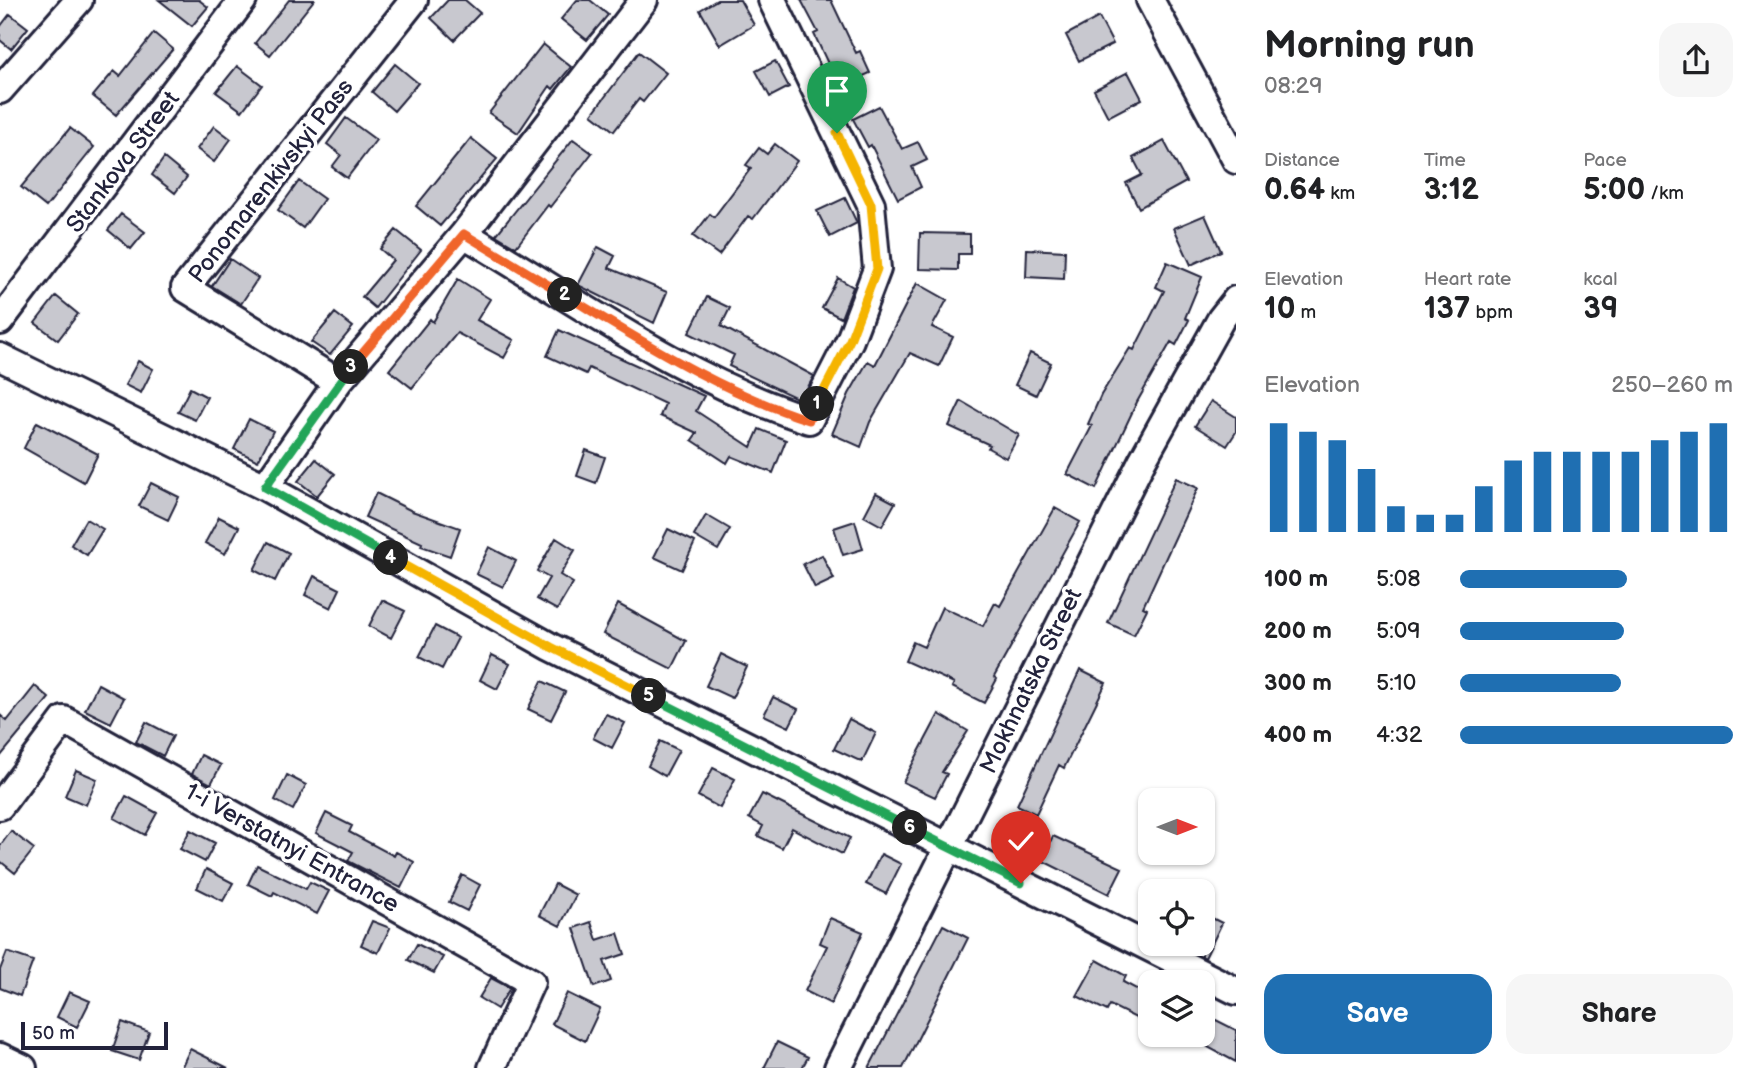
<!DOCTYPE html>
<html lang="en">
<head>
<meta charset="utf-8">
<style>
  :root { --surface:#fff; --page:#f6f6f6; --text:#202124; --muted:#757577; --accent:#1f6fb2 }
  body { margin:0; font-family:"Balsamiq Sans",sans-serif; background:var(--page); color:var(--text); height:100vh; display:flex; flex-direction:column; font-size:26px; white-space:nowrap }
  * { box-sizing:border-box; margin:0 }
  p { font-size:23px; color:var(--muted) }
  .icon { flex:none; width:38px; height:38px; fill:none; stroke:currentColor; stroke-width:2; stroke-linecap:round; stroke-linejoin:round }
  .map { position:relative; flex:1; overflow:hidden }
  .details { display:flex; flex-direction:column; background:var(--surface); width:525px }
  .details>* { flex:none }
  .needle { width:46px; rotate:90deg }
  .tools { position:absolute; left:1138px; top:788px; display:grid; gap:14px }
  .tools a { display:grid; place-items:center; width:77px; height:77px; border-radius:14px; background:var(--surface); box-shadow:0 2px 5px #0004; font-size:35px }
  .scale { position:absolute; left:21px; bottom:18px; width:147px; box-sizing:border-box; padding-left:7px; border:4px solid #22223b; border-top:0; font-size:19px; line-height:24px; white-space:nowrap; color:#22223b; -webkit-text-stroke:5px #fff; paint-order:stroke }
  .pin { position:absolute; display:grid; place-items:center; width:60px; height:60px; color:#fff; margin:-72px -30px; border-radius:50% 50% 50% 0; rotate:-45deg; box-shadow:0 0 7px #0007 }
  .pin .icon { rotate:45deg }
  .km { position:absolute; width:35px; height:35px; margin:-18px; border-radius:50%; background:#222; color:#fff; font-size:19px; line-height:35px; text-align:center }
  .round { display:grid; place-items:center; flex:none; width:74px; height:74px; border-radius:21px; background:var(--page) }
  .overview { display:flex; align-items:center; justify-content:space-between; height:119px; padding:0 28px }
  h1 { font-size:38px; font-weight:800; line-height:52px }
  .stats { display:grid; grid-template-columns:repeat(3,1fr); gap:10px; height:119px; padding:7px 28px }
  .stats div { display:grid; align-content:center }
  .stats b { font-size:30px; font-weight:800 }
  .stats small { font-size:19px; font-weight:400 }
  .stats p { font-size:19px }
  .chart { height:196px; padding:14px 28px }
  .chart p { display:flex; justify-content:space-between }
  .chart svg { width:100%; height:126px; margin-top:7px; stroke:var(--accent); stroke-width:6 }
  .primary-button { display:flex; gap:14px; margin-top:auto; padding:14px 28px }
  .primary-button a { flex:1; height:80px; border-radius:21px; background:var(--accent); color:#fff; font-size:28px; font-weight:800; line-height:80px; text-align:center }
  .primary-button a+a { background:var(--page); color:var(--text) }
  ul { padding:0 28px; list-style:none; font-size:23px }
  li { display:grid; grid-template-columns:112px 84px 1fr; align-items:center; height:52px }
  li i { height:18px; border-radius:9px; background:var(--accent) }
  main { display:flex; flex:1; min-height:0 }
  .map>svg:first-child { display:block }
  .building { fill:#c8c8cf; stroke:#22223b; stroke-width:2 }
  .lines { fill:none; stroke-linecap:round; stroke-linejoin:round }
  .minor-casing { stroke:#22223b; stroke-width:32 }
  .minor { stroke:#fff; stroke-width:26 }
  .split-1-casing { stroke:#fff; stroke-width:14 }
  .split-2-casing { stroke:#fff; stroke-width:14 }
  .split-3-casing { stroke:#fff; stroke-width:14 }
  .split-4-casing { stroke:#fff; stroke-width:14 }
  .split-5-casing { stroke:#fff; stroke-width:14 }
  .split-6-casing { stroke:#fff; stroke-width:14 }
  .split-7-casing { stroke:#fff; stroke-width:14 }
  .split-1 { stroke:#f5b400; stroke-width:9 }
  .split-2 { stroke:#f0652b; stroke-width:9 }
  .split-3 { stroke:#f0652b; stroke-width:9 }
  .split-4 { stroke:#22a559; stroke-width:9 }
  .split-5 { stroke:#f5b400; stroke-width:9 }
  .split-6 { stroke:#22a559; stroke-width:9 }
  .split-7 { stroke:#22a559; stroke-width:9 }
  .labels { text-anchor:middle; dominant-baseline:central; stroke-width:7; stroke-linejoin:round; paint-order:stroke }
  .street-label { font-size:24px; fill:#22223b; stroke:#fff }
</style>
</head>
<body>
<main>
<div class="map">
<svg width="1236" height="1068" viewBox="0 0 1236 1068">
  <rect width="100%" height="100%" fill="#fff"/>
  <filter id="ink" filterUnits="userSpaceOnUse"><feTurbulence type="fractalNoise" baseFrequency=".0143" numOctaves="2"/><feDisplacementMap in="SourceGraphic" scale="14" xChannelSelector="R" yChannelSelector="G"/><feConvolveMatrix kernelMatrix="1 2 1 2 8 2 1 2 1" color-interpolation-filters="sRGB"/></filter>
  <g filter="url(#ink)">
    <!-- building -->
    <path class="building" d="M159,0H199L208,7L192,26Z
      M289,0H314L270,55L255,43Z
      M448,0H465L480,13L454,40L431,18Z
      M577,0H590L608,15L587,40L561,19Z
      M717,0H740L754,25L720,45L700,10Z
      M801,0H831L856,53L860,51L870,73L839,87L814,34L818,32Z
      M10,14L28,28L11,49L0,40V27Z
      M1099,17L1113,44L1079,61L1066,35Z
      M154,33L173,49L116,115L93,96L114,71L120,76Z
      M543,44L571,67L553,89L550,86L518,133L489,113Z
      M639,52L666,73L643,102L639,99L614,131L592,114Z
      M775,61L789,87L770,97L756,71Z
      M395,64L418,83L394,111L372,92Z
      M237,66L262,85L242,111L216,92Z
      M1128,72L1142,99L1108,117L1094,90Z
      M879,106L902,149L918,142L927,160L912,167L921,187L898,199L871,145L868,147L853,119Z
      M346,118L376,140L347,178L332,167L341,155L327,144Z
      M214,126L231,139L214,162L197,149Z
      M70,128L94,147L46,207L21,187Z
      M471,138L497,159L440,226L416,206Z
      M573,139L592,153L550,207L548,205L516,247L496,235Z
      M1164,141L1186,182L1139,208L1126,183L1142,175L1133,158Z
      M775,144L797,161L753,219L748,216L719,255L693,236L710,214L714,217L751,168L746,165L759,148L767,154Z
      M164,158L187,177L175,193L152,175Z
      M299,181L324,199L303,228L278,210Z
      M845,198L857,223L830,237L817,211Z
      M121,214L145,232L131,249L108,230Z
      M1205,215L1221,251L1191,265L1174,228Z
      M396,230L421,250L375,308L362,297L393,260L380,249Z
      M920,233L970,234V254H958V270L919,269Z
      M598,247L615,256L609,268L667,292L654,323L578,285Z
      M1027,249L1065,251L1064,279L1026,277Z
      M230,259L258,278L241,304L212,286Z
      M1167,262L1202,277L1185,318L1189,320L1176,345L1171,342L1137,402L1096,489L1067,474L1092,426L1088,424L1101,395L1130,348L1134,350L1164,291L1156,287Z
      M838,278L853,287L841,318L822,308Z
      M458,279L490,299L477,320L514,340L504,358L457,333L412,388L389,370L430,319L433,322Z
      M917,283L947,300L932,327L953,337L939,366L910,353L870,422L861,447L832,434L849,394L868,361L875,365Z
      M56,296L78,314L58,340L35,323Z
      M707,297L730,308L721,326L814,376L801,400L729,366L734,355L689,333Z
      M335,313L353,327L330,355L311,342Z
      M559,330L704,396L696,411L751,447L759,429L786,440L773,473L731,456L727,463L692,440L697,433L660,416L665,404L589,368L586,374L547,356Z
      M1030,353L1051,363L1036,395L1015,385Z
      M138,361L153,369L141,393L125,385Z
      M190,388L207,397L195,420L178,412Z
      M961,401L1019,435L1006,458L988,448L990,445L949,426Z
      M1211,401L1236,417V432L1227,446L1195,426Z
      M249,419L273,431L258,461L234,449Z
      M37,422L98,454L84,482L24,448Z
      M586,450L605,457L596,483L577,476Z
      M316,459L335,474L317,496L298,481Z
      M1176,478L1198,488L1143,607L1147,609L1134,635L1108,623Z
      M151,483L179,497L168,520L139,506Z
      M376,493L412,511L460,528L450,556L421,546L422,543L365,517Z
      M876,493L895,503L882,526L864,516Z
      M1055,508L1080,522L994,677L997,679L984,703L952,687L954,683L905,661L913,642L924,647L942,607L983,626L995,603L1000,606Z
      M706,515L730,529L718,550L694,536Z
      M219,517L239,527L225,554L205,543Z
      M86,519L103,529L87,555L71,545Z
      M855,521L863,549L843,555L834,528Z
      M668,529L695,542L682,570L654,557Z
      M556,538L575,550L560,575L573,583L557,610L537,599L549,578L537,571Z
      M268,542L289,553L275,581L254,570Z
      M489,547L516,561L503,587L476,574Z
      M822,555L834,579L815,588L803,564Z
      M314,576L340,589L331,608L305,595Z
      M382,600L405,611L391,638L369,626Z
      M618,604L686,641L672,669L603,634Z
      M435,626L458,638L442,669L419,657Z
      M721,654L747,667L732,698L706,686Z
      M492,655L510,664L497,689L480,680Z
      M1080,670L1106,683L1064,768L1059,765L1036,814L1017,805Z
      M542,681L565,692L551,720L528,709Z
      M98,684L124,698L111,723L85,710Z
      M35,686L49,698L0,757V715L7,721Z
      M773,697L798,709L789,727L764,715Z
      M606,714L625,723L612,748L593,738Z
      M939,714L968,731L942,772L947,774L935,797L903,782Z
      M849,719L876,733L862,762L834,749Z
      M146,722L173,736L163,756L136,742Z
      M660,741L679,750L665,776L648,766Z
      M201,755L221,765L211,784L192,774Z
      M713,768L735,779L720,808L698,796Z
      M76,770L97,779L86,805L65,796Z
      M287,775L306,785L293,810L275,800Z
      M762,794L850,838L842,854L792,828L782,848L758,836L763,826L749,818Z
      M126,796L157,813L145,835L114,818Z
      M326,813L352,826L349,832L394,856L396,852L414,862L401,888L348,861L353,852L316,833Z
      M190,830L215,843L205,862L180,849Z
      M11,831L34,849L15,873L0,861V846Z
      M1053,836L1122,868L1109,894L1041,860Z
      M881,854L901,864L886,894L866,884Z
      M257,865L306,889L310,882L329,891L317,914L274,892L272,896L248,884Z
      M206,869L233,883L223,901L197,888Z
      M462,875L480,885L467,911L449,902Z
      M555,884L576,895L560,926L539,915Z
      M1202,913L1222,923L1205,958L1202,956Z
      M830,918L863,932L831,1004L805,991L827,946L820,943Z
      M372,921L390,928L378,953L361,945Z
      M591,922L597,940L618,933L625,954L604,961L611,981L594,987L574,928Z
      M943,925L968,938L903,1068H869Z
      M417,944L443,957L434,973L408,960Z
      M7,952L33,961L20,996L0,988V970Z
      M1097,960L1126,976L1123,982L1150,996V1025L1110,1005L1107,1011L1077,996Z
      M491,978L510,988L497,1009L479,998Z
      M69,992L90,1001L77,1027L57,1017Z
      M567,993L600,1009L585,1041L552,1024Z
      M1202,1013L1236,1030V1062L1202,1044Z
      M122,1022L149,1032L139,1060L112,1051Z
      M777,1042L808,1057L802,1068H764Z
      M190,1049L228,1068H181Z"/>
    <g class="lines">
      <!-- minor casing -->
      <g class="minor-casing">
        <path id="minor" d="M1150,0L1236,160
          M0,90L79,0
          M464,234C576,301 685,380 809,420L850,340L877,269L871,204L772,0
          M0,321L243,0
          M0,357L265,487L551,647L1236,991
          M338,382L185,288L414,0
          M265,487L338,382L464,234L644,0
          M0,806L64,720L531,982L492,1068
          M0,1057L23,1068
          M838,1068L1142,461L1221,319L1236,300"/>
      </g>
      <!-- minor -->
      <use href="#minor" class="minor"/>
    </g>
  </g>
  <g class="lines" filter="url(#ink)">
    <!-- split-1 casing -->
    <g class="split-1-casing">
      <path id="split-1" d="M817,404L850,340L877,269L871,204L837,133"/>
    </g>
    <!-- split-2 casing -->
    <g class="split-2-casing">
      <path id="split-2" d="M565,295C645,343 721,392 809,420L817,404"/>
    </g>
    <!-- split-3 casing -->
    <g class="split-3-casing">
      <path id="split-3" d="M351,367L464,234L565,295"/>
    </g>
    <!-- split-4 casing -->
    <g class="split-4-casing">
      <path id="split-4" d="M351,367L265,487L391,558"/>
    </g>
    <!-- split-5 casing -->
    <g class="split-5-casing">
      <path id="split-5" d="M391,558L551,647L649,696"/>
    </g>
    <!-- split-6 casing -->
    <g class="split-6-casing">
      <path id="split-6" d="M649,696L910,828"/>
    </g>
    <!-- split-7 casing -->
    <g class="split-7-casing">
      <path id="split-7" d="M910,828L1021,883"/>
    </g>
    <!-- split-1 -->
    <use href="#split-1" class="split-1"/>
    <!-- split-2 -->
    <use href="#split-2" class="split-2"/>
    <!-- split-3 -->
    <use href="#split-3" class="split-3"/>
    <!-- split-4 -->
    <use href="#split-4" class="split-4"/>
    <!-- split-5 -->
    <use href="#split-5" class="split-5"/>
    <!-- split-6 -->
    <use href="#split-6" class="split-6"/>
    <!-- split-7 -->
    <use href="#split-7" class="split-7"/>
  </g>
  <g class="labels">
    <!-- street labels -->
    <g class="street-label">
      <text transform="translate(123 162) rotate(-53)">Stankova Street</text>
      <text transform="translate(271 181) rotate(-52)">Ponomarenkivskyi Pass</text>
      <text transform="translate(1031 681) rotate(-64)">Mokhnatska Street</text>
      <text transform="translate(292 848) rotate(29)">1-i Verstatnyi Entrance</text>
    </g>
  </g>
</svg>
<div class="tools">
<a><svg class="needle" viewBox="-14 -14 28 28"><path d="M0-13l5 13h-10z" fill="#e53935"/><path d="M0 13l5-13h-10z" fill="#757577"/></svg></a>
<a><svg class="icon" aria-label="locate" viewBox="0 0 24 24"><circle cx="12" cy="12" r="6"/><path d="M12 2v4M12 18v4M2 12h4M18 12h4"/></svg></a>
<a><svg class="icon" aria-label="layers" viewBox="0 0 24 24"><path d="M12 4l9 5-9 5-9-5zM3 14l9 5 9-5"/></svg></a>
</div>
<div class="scale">50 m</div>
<div class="pin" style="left:837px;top:133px;background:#1e9e55"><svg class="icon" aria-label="arrive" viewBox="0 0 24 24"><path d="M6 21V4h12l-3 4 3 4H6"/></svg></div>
<div class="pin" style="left:1021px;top:883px;background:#d93025"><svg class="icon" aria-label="check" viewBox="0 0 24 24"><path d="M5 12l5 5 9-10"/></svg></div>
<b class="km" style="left:817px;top:404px">1</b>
<b class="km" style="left:565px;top:295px">2</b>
<b class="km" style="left:351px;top:367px">3</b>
<b class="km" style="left:391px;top:558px">4</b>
<b class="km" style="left:649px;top:696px">5</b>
<b class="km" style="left:910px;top:828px">6</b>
</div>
<section class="details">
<div class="overview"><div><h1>Morning run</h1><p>08:29</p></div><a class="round"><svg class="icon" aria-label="share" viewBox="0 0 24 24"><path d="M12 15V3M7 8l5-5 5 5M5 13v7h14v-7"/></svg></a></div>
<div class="stats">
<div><p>Distance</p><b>0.64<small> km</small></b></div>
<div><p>Time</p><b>3:12</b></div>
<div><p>Pace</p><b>5:00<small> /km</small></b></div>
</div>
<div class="stats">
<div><p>Elevation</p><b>10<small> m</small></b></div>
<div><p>Heart rate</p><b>137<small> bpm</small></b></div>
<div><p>kcal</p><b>39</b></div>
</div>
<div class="chart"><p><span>Elevation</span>250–260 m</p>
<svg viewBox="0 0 160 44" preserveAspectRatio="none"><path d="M5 44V6M15 44V9M25 44V12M35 44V22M45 44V35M55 44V38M65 44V38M75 44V28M85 44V19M95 44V16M105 44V16M115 44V16M125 44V16M135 44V12M145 44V9M155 44V6"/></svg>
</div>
<ul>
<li><b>100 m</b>5:08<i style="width:61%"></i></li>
<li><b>200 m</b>5:09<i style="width:60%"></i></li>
<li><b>300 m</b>5:10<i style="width:59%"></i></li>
<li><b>400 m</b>4:32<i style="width:100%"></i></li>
</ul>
<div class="primary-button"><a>Save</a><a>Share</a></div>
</section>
</main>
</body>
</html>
